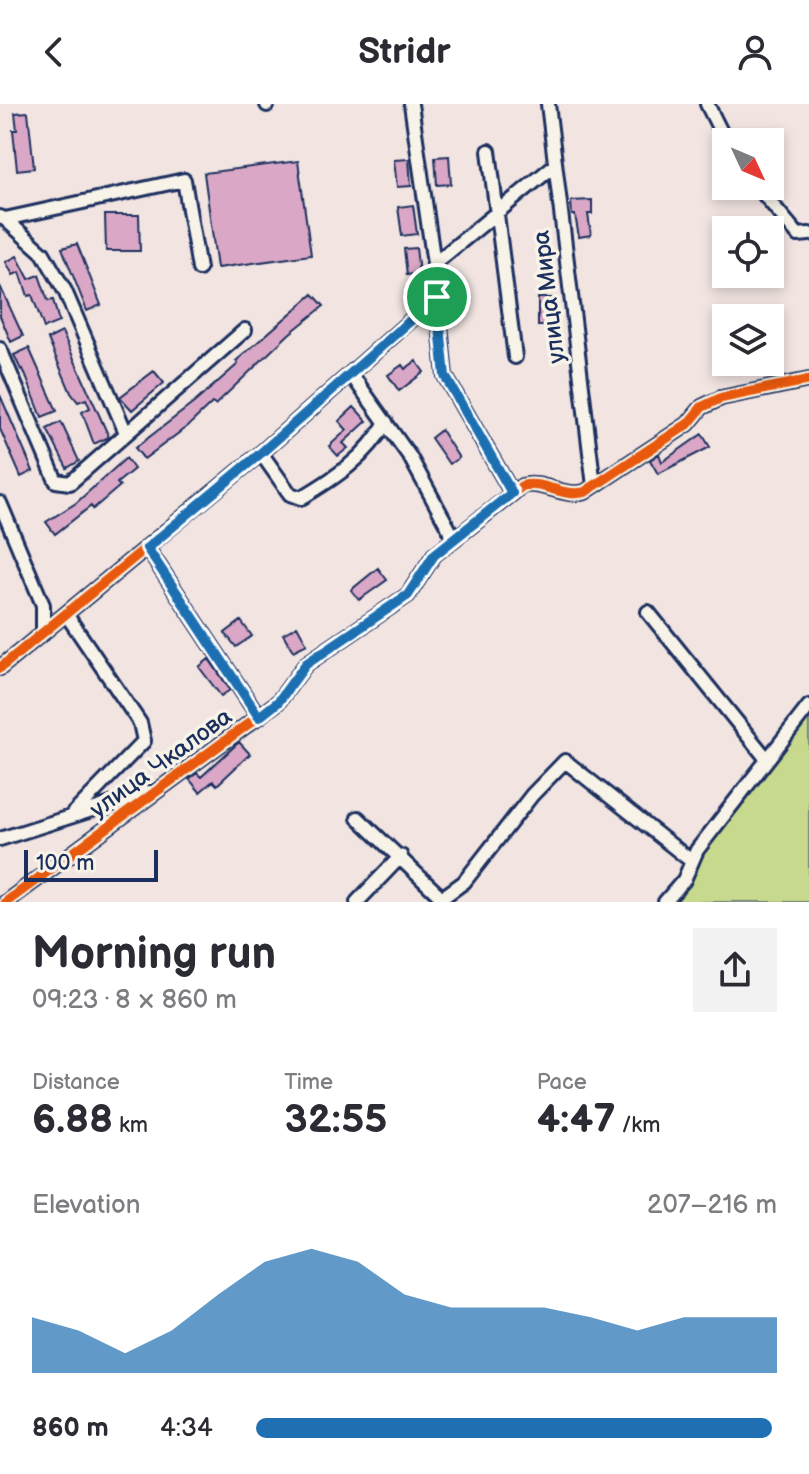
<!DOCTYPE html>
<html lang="en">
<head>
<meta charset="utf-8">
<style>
  :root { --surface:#fff; --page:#f2f2f3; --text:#2b2b33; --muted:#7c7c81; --accent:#1f6fb2 }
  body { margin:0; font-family:"Balsamiq Sans",sans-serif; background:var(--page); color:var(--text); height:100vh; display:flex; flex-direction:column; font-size:30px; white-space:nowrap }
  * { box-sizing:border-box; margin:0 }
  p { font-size:26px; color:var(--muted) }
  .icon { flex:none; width:44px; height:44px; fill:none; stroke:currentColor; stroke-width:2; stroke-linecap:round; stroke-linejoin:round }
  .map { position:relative; height:798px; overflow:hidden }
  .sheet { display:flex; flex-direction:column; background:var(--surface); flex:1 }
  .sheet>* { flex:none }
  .needle { width:52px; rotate:134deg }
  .tools { position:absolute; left:712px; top:24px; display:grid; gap:16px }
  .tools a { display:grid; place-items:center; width:72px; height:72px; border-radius:0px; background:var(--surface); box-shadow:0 4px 12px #0003; font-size:40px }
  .scale { position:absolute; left:24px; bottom:20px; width:134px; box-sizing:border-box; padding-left:8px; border:4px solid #1b2f5e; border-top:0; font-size:22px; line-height:28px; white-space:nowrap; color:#1b2f5e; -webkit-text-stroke:6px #f7f3e8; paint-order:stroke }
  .pin { position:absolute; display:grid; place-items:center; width:68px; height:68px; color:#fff; margin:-34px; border:4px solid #fff; border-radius:50%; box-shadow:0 2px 8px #0007 }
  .round { display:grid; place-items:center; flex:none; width:84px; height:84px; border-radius:0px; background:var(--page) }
  .overview { display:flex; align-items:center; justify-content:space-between; height:136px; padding:0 32px }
  h1 { font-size:44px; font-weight:600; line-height:60px }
  .figures { display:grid; grid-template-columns:repeat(3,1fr); gap:12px; height:136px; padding:8px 32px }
  .figures div { display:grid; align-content:center }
  .figures b { font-size:40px; font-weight:600 }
  .figures small { font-size:22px; font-weight:400 }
  .figures p { font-size:22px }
  .chart { height:224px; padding:16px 32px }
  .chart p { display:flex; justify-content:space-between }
  .chart svg { width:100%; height:144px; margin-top:8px; fill:var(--accent); opacity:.7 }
  ul { padding:0 32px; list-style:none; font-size:26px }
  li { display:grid; grid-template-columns:128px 96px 1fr; align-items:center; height:60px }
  li i { height:20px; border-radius:10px; background:var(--accent) }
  header { display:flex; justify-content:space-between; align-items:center; height:104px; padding:0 32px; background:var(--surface); font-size:36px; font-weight:600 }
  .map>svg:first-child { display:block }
  .green { fill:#c7d98d; stroke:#718476; stroke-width:2 }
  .building { fill:#daa8c6; stroke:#1b2f5e; stroke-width:2 }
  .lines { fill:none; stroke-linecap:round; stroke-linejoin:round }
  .minor-casing { stroke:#1b2f5e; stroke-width:18 }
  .minor { stroke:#f7f3e8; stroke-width:12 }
  .cycleway-casing { stroke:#f7f3e8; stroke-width:15 }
  .cycleway { stroke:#e8590c; stroke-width:10 }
  .route-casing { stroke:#fff; stroke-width:16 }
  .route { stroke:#1f6fb2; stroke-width:10 }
  .labels { text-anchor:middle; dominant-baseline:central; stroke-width:7; stroke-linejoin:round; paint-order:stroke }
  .street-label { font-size:24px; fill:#1b2f5e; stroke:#f7f3e8 }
</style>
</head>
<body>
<header><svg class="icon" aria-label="back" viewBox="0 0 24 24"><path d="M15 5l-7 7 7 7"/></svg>Stridr<svg class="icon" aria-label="person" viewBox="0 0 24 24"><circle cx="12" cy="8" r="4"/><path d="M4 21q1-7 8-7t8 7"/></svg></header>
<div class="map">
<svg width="809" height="798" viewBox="0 0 809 798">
  <rect width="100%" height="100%" fill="#f1e4e1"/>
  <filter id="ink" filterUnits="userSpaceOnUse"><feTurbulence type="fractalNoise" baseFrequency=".0125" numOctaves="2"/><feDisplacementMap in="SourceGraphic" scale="16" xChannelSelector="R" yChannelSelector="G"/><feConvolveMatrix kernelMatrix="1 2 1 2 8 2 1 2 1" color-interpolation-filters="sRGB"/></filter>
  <g filter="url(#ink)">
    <!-- green -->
    <path class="green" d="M809,613V798H670L697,752Z"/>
    <!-- building -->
    <path class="building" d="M28,8L34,64L17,66L13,26H17L15,9Z
      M449,52L451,80L437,81L435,53Z
      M409,55L411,82L397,83L394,56Z
      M298,57L311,151L217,164L204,69Z
      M592,96V110H588L591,131L579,133L575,111H572L571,97Z
      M413,101L417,130L402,132L398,103Z
      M105,111H139L140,147H106Z
      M77,140L101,201L87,207L62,144Z
      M416,144L419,169L407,171L404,145Z
      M17,152L29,175L39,171L48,197L53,196L59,218L44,224L32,191L28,192L20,168L13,171L6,158Z
      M0,182L23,232L11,238L0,212Z
      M313,190L324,202L289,230L215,301L212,299L188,322L144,355L135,344L195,298L238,260L236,257Z
      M538,194H552V222H538Z
      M62,228L109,333L94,340L82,308L90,304L86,295L78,298L71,289L48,235Z
      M29,244L57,307L42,313L23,265L21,266L14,251Z
      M416,257L424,268L399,287L388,271L402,261L405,265Z
      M154,267L164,279L132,306L120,293Z
      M0,291L33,367L21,373L0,325Z
      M354,303L367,317L343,339L348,344L338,352L329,342L347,326L339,317Z
      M61,318L79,357L67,364L47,325Z
      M441,326L459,354L449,360L431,334Z
      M702,330L710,343L658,370L650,356L659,350L662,358Z
      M126,354L134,365L117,379L120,382L93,405L91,402L55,430L46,418L76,399Z
      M378,464L387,476L359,496L351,486Z
      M241,517L252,532L236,543L225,529Z
      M297,522L307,540L293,547L283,530Z
      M209,555L230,586L221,592L199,563Z
      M239,638L250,650L217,681L213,677L200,688L189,675L197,669L201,673Z"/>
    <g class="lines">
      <!-- minor casing -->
      <g class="minor-casing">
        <path id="minor" d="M267,0V1
          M411,0L434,160L445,272L512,389
          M548,0L594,382
          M707,0L726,38
          M489,47L515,253
          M757,82L798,131L809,130
          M0,113L5,115L184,76L199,165
          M5,115L43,149L65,187L126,329
          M434,160L555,61
          M0,245L56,377L70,379L245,226
          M351,270L410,353L454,434
          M261,349L290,390L301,394C335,374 367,353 386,318
          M0,399L43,501V530
          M147,444L259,613
          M648,508L766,654
          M66,510L140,619L144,637L70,713
          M0,564L261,349L437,193
          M358,714L442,794L464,778L532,691L565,657L690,756
          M0,735L149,688
          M6,798L278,598L306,560L408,491L434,451L522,382C543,376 562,394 585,388L688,320L702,303L721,294L809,276
          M357,798L401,752
          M665,798L684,776L697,746L809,602"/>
      </g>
      <!-- minor -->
      <use href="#minor" class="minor"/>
      <!-- cycleway casing -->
      <g class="cycleway-casing">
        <path id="cycleway" d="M0,564L261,349L437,193
          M6,798L278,598L306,560L408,491L434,451L522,382C543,376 562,394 585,388L688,320L702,303L721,294L809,276"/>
      </g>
      <!-- cycleway -->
      <use href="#cycleway" class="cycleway"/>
    </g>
  </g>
  <g class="lines" filter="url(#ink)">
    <!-- route casing -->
    <g class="route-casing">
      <path id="route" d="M437,193L445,272L512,389L434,451L408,491L306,560L278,598L259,613L147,444L261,349Z"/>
    </g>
    <!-- route -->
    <use href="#route" class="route"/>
  </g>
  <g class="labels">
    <!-- street labels -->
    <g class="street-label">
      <text transform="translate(549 193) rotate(-97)">улица Мира</text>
      <text transform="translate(161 659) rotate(-36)">улица Чкалова</text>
    </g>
  </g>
</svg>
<div class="tools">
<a><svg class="needle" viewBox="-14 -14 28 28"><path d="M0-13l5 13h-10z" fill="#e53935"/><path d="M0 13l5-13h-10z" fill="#7c7c81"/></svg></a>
<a><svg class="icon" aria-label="locate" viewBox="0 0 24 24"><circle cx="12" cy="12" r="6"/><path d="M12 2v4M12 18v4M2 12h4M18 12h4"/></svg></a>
<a><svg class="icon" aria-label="layers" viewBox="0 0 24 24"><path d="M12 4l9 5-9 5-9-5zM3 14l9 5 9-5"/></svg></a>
</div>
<div class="scale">100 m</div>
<div class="pin" style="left:437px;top:193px;background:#1e9e55"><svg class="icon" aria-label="arrive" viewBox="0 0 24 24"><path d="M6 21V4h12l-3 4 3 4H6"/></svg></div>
</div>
<section class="sheet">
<div class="overview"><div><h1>Morning run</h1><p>09:23 · 8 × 860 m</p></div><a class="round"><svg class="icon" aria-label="share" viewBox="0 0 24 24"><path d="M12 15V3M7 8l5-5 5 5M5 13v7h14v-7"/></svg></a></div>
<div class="figures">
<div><p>Distance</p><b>6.88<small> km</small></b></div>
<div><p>Time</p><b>32:55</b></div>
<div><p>Pace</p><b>4:47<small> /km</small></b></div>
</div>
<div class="chart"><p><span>Elevation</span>207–216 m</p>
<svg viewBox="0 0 160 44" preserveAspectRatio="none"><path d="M0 44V27L10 31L20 38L30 31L40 20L50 10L60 6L70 10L80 20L90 24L100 24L110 24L120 27L130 31L140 27L150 27L160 27V44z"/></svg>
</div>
<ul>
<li><b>860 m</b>4:34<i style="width:99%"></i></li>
</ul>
</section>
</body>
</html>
